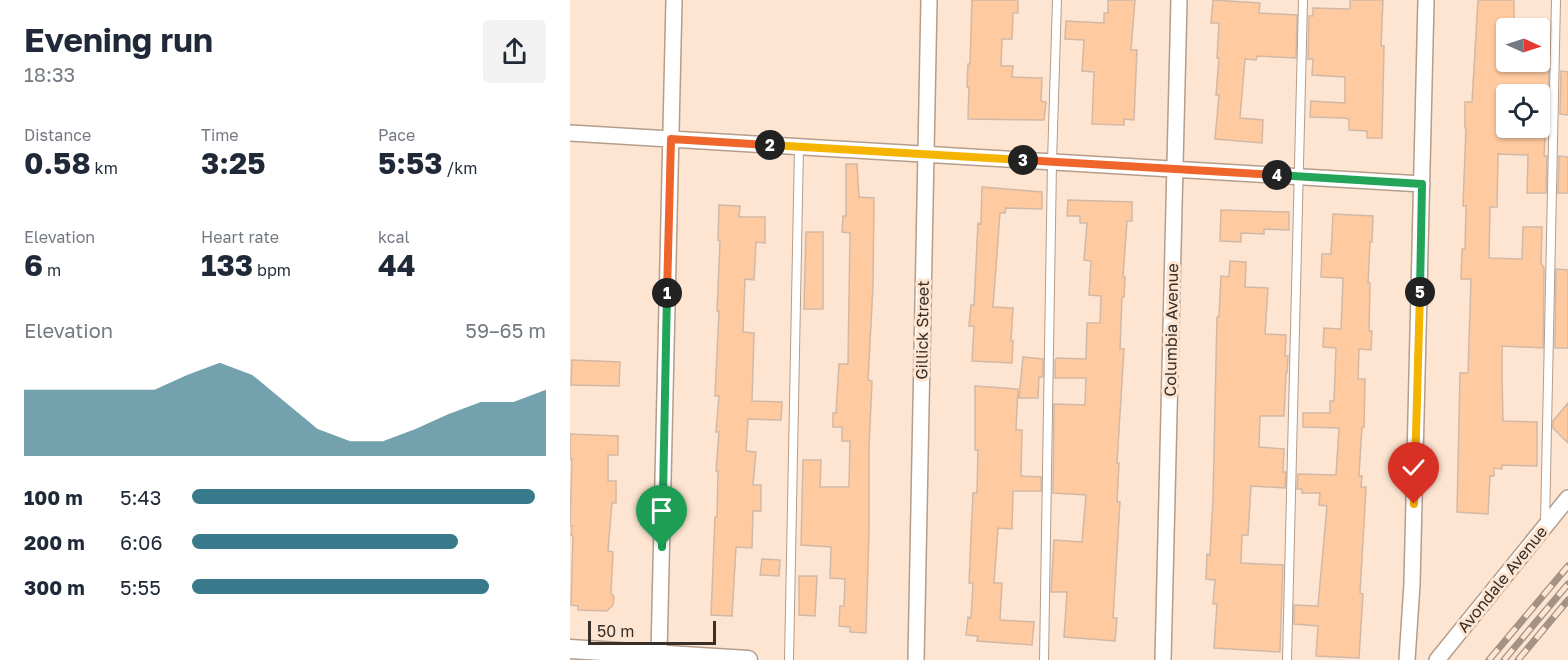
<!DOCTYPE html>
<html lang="en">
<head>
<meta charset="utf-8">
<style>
  :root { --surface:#fff; --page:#f2f2f3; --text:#1f2937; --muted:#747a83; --accent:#387a8b }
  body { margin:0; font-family:"Golos Text",sans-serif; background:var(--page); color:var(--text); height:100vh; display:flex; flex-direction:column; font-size:22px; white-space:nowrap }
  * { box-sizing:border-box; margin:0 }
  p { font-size:20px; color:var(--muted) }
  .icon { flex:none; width:33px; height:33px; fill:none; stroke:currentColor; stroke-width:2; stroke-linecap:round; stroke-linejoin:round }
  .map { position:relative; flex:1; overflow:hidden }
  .sheet { display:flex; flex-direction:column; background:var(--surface); width:570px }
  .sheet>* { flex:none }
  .needle { width:39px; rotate:93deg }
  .fabs { position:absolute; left:926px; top:18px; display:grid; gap:12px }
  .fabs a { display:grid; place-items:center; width:54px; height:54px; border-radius:6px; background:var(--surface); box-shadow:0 2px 4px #0004; font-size:30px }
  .scale { position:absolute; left:18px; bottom:15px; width:128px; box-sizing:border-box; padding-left:6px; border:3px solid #382f28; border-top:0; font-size:16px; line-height:21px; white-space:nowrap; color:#382f28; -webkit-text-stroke:4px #fee5d2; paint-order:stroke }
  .pin { position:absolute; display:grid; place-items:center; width:51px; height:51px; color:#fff; margin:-62px -26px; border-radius:50% 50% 50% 0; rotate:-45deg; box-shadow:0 0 6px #0007 }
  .pin .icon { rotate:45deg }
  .km { position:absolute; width:30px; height:30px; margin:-15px; border-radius:50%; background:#222; color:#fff; font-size:16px; line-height:30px; text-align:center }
  .round { display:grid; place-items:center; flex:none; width:63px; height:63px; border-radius:6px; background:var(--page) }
  .summary { display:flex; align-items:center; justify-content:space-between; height:102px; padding:0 24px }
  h1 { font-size:33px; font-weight:700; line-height:45px }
  .figures { display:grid; grid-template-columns:repeat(3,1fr); gap:9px; height:102px; padding:6px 24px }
  .figures div { display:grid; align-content:center }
  .figures b { font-size:30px; font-weight:700 }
  .figures small { font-size:16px; font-weight:400 }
  .figures p { font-size:16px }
  .chart { height:168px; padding:12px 24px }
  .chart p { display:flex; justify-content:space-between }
  .chart svg { width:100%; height:108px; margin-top:6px; fill:var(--accent); opacity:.7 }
  ul { padding:0 24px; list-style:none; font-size:20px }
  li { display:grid; grid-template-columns:96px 72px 1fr; align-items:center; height:45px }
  li i { height:15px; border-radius:8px; background:var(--accent) }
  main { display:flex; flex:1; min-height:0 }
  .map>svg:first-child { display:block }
  .building { fill:#ffcaa0; stroke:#d1b9a7; stroke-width:1.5 }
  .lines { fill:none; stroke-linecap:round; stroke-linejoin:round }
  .service-casing { stroke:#b49d8b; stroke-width:10 }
  .minor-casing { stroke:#b49d8b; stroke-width:18 }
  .tertiary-casing { stroke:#b49d8b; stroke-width:21 }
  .service { stroke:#fff; stroke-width:8 }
  .minor { stroke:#fff; stroke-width:15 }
  .tertiary { stroke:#fff; stroke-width:18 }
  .rail-casing { stroke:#a49285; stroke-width:7 }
  .rail { stroke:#fee5d2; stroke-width:4.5; stroke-dasharray:14; stroke-linecap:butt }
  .split-1-casing { stroke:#fff; stroke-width:12 }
  .split-2-casing { stroke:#fff; stroke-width:12 }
  .split-3-casing { stroke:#fff; stroke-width:12 }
  .split-4-casing { stroke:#fff; stroke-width:12 }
  .split-5-casing { stroke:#fff; stroke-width:12 }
  .split-6-casing { stroke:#fff; stroke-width:12 }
  .split-1 { stroke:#22a559; stroke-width:8 }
  .split-2 { stroke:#f0652b; stroke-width:8 }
  .split-3 { stroke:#f5b400; stroke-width:8 }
  .split-4 { stroke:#f0652b; stroke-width:8 }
  .split-5 { stroke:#22a559; stroke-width:8 }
  .split-6 { stroke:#f5b400; stroke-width:8 }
  .labels { text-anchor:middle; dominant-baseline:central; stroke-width:6; stroke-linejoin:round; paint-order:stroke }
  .street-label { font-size:16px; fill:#382f28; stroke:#fee5d2 }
</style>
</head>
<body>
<main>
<section class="sheet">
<div class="summary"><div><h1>Evening run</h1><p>18:33</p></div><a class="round"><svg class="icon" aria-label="share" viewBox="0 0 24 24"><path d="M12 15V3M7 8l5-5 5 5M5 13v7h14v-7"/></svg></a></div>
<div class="figures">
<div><p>Distance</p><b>0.58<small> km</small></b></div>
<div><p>Time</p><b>3:25</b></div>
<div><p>Pace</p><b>5:53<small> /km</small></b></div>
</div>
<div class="figures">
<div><p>Elevation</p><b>6<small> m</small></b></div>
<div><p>Heart rate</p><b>133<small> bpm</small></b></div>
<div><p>kcal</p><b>44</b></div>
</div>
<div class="chart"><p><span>Elevation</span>59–65 m</p>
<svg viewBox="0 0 160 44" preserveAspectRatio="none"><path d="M0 44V17L10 17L20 17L30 17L40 17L50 11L60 6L70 11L80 22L90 33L100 38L110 38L120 33L130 27L140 22L150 22L160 17V44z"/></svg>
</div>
<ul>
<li><b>100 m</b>5:43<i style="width:97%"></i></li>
<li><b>200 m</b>6:06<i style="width:75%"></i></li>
<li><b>300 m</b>5:55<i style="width:84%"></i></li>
</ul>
</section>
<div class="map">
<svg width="998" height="660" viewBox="0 0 998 660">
  <rect width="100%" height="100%" fill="#fee5d2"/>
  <!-- building -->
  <path class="building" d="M402,0H448V13H443L442,39H432L431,66H443L442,77L472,78L471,101L476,102L474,120L398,119L399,87H397L398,64H400Z
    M538,0H565L561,50H567L564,120L554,119V125L522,124L524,72L512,71L514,40L495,39L496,21L534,23V13H538Z
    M643,0L690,3L689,13L727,15L726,58L687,56L686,60L675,59L670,118L693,120L692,143L645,139L649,95H646L649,58H647L649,23H641Z
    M780,0H813L811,46H814L812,138H797V131L779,130V119L774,118L740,117L741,101L775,103V77L742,75L743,59H738L739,16H743V8L780,9Z
    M908,0H944V28H936V67L961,68L962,62H979L978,114H969V92L936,91V128H943V136L975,137L974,156H977L976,193H957L958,155L928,154L927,207H920L919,258L952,259L953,227H972L971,263L974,268L973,348L932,346V374L933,421L967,422V466L932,465V469L924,468V476H920L918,514L887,512L890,373H898L901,279H891L892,249H895L896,206H893L896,128H895V102H902Z
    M991,71L998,72V115L990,114Z
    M989,156L998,157V193H988Z
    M276,164H287L289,197L304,198L303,286L298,380L302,381L299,446V531L296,633L280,632V627L269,626L270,606H274L275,579L260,578L261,547L231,545L233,460H251L250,487H279L280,441H272V427H263V413H266L269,364H278L280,233L272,232L273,216H276Z
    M412,187L472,192V209L436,208L435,213H430L423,307L443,308L441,341H443L442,363L402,361L404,326H399L401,305H404L408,223L411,224Z
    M498,200L562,202V221H557L553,277H555L554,297H552L550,349H554L547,463H549L547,502H550L543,618H547L545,641L494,637L497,592H481L484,540L512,542L516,495L483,493L484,404L515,405L516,378H485V360L487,358L516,359L517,323H530L531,296L519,295L521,261L514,260L517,223H510V216H497Z
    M149,205L170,206L169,217H195V243L186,242L184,280L175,279L173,332L184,333L182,401L212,402L211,420L178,419L176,451L186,452L183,485H191V511H183L182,548L166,547L162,616L141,615L145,517H147L148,471H146L149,432H146L149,396H145L149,311H147L150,241L148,240Z
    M651,210L719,212V230L694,229V234L671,233V242L650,241Z
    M763,214L803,216L802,242H800L798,283H800L799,331H802L801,350L789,349L788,379H795L794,427H792L789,476H792L791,487H796L790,593L793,594L789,658L746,656L748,626L724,624V605L748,606L757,506L749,505L750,493H732V489H727L728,474L766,475L769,428L733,427V413H760V401H764L766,348L753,347L754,328L771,329L773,278L751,277L752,254H761Z
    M236,232H253V309H234Z
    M660,261L676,262L675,287L698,288L695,334L716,335L715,356H718L717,373H716L714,416H690L689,447L714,449L713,472H716L715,488L681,486L678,535H672L671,563L713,565L710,652L644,648L647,604H643L645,580L636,579L637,554L640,555L643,498L647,317H649L651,276L659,277Z
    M986,269L998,270V348H985Z
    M453,357L473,359V377H469L468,398H449Z
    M2,360L50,362L49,386L1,385Z
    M405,386L448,389L446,430H452L451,476L471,477V491H443L442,529L428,528L424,583H432L430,620L464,622L462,645L407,641L408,636L396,635L398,617L401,618L403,583H399L403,493H407L408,450H405Z
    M998,403V443L983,428V421Z
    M0,434L48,436V455H38V481H46V503H42L38,551L43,552L41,593L44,597L43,605L37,611L8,610V606L1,605L3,536L1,535L2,526H0L2,459H0Z
    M192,559L210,560L209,576L190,575Z
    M229,576H247L245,616L229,615Z"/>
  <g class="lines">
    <!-- service casing -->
    <g class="service-casing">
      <path id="service" d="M975,523L986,0
        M219,660L229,147
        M474,660L482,162L487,0
        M717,660L733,0"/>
    </g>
    <!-- minor casing -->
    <g class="minor-casing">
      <path id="minor" d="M0,133L852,184
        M89,654L104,0
        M346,660L359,0
        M593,660L609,0
        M837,660L842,584L856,0
        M867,660L998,498"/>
    </g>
    <!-- tertiary casing -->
    <g class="tertiary-casing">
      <path id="tertiary" d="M0,649L178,660"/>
    </g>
    <!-- service -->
    <use href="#service" class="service"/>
    <!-- minor -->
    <use href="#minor" class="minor"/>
    <!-- tertiary -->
    <use href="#tertiary" class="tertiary"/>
    <!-- rail casing -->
    <g class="rail-casing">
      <path id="rail" d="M919,660L998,566
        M934,660L998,584
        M948,660L998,600"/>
    </g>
    <!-- rail -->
    <use href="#rail" class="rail"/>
  </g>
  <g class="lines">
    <!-- split-1 casing -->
    <g class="split-1-casing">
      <path id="split-1" d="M92,547L97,293"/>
    </g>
    <!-- split-2 casing -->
    <g class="split-2-casing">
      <path id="split-2" d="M97,293L101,139L200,145"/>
    </g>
    <!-- split-3 casing -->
    <g class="split-3-casing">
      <path id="split-3" d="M200,145L453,160"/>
    </g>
    <!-- split-4 casing -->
    <g class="split-4-casing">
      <path id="split-4" d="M453,160L707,175"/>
    </g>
    <!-- split-5 casing -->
    <g class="split-5-casing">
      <path id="split-5" d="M707,175L852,184L850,292"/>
    </g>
    <!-- split-6 casing -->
    <g class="split-6-casing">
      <path id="split-6" d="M844,504L850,292"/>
    </g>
    <!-- split-1 -->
    <use href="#split-1" class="split-1"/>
    <!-- split-2 -->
    <use href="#split-2" class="split-2"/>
    <!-- split-3 -->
    <use href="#split-3" class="split-3"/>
    <!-- split-4 -->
    <use href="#split-4" class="split-4"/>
    <!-- split-5 -->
    <use href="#split-5" class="split-5"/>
    <!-- split-6 -->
    <use href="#split-6" class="split-6"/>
  </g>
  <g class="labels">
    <!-- street labels -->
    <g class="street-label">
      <text transform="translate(352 330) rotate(-89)">Gillick Street</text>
      <text transform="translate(601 330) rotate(-89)">Columbia Avenue</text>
      <text transform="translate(932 579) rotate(-51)">Avondale Avenue</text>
    </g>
  </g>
</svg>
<div class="fabs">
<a><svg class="needle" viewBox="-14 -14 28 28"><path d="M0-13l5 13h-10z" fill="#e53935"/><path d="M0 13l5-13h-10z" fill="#747a83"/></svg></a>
<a><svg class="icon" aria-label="locate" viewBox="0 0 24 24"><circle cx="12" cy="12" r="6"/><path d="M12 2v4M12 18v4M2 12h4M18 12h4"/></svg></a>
</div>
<div class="scale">50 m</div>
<div class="pin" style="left:92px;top:547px;background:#1e9e55"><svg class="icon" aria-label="arrive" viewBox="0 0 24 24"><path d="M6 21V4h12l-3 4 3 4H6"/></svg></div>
<div class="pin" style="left:844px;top:504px;background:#d93025"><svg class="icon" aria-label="check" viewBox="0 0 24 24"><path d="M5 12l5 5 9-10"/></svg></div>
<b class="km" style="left:97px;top:293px">1</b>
<b class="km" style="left:200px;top:145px">2</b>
<b class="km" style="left:453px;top:160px">3</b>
<b class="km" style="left:707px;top:175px">4</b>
<b class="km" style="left:850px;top:292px">5</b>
</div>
</main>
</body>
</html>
